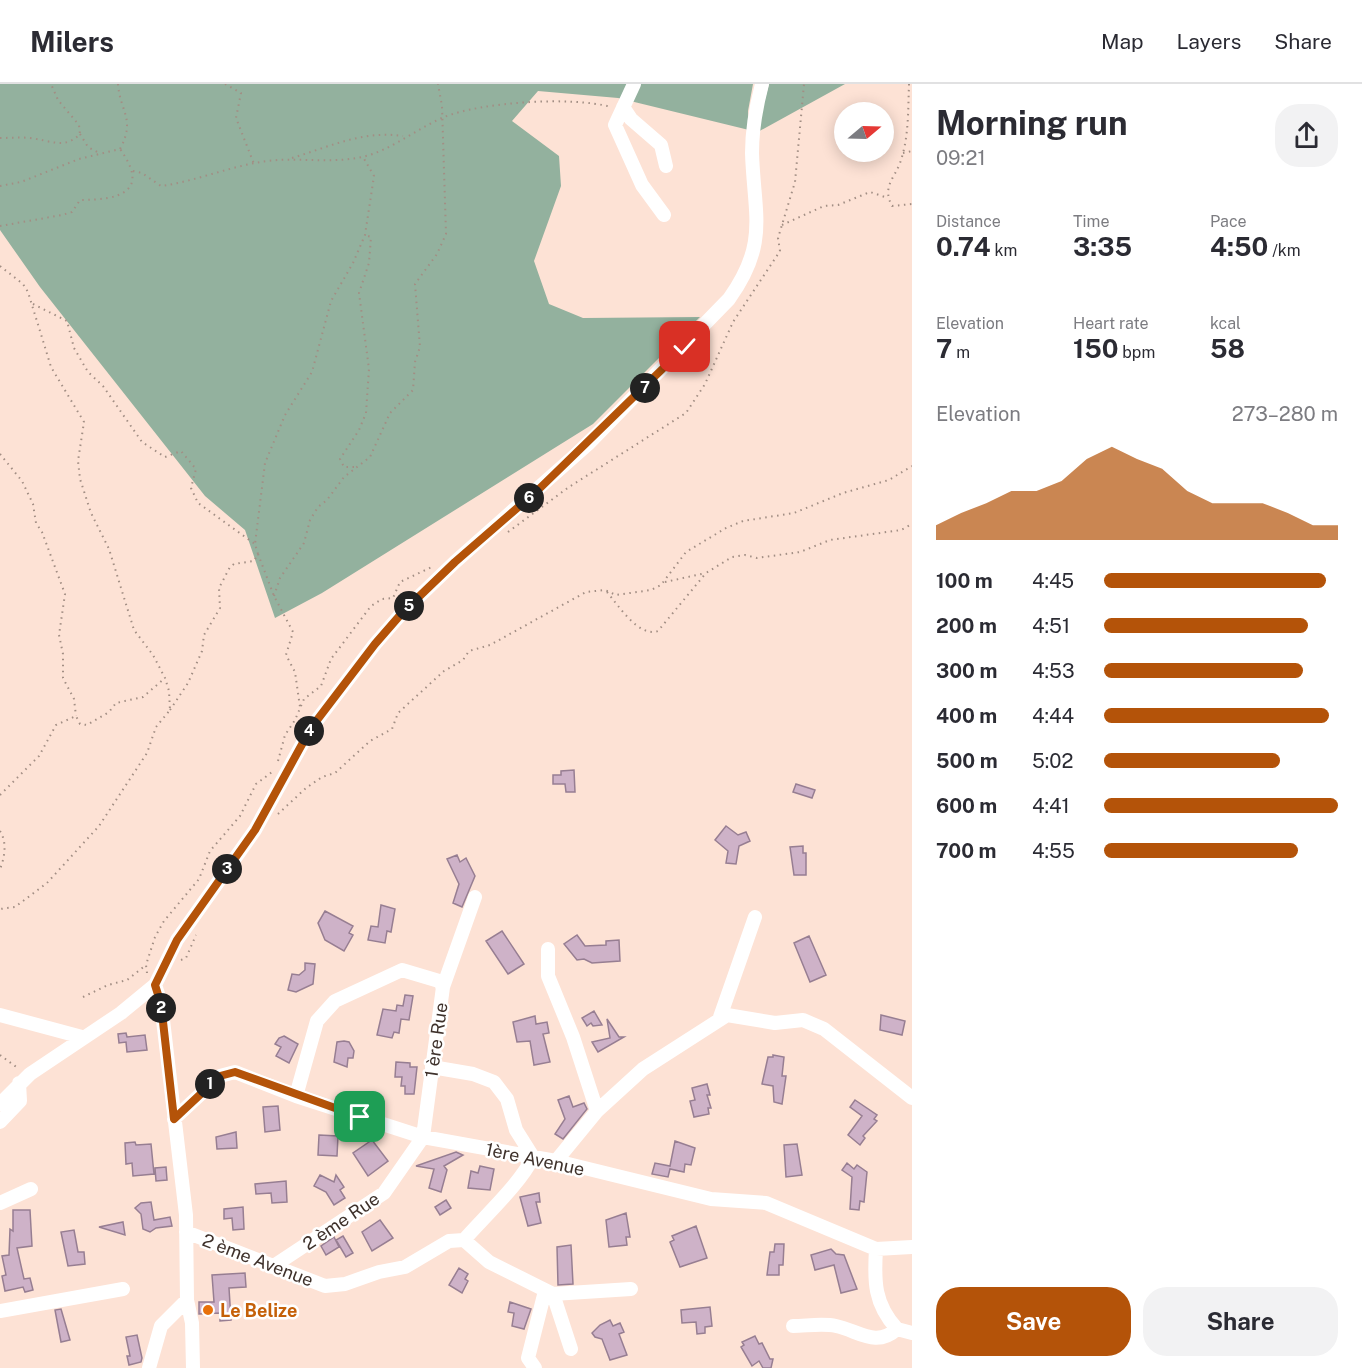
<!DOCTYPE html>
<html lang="en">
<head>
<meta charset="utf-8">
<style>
  :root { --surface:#fff; --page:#f2f2f3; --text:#2b2b33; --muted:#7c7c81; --line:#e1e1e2; --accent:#b45309 }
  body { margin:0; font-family:"Public Sans",sans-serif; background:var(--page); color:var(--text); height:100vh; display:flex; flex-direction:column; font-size:22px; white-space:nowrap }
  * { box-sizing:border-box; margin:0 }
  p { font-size:20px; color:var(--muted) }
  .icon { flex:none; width:33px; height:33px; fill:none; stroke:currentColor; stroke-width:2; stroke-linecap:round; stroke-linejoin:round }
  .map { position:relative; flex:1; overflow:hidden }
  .panel { display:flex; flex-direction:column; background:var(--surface); width:450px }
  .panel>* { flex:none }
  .needle { width:39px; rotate:71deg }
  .buttons { position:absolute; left:834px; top:18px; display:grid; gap:12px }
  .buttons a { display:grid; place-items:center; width:60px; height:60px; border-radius:50%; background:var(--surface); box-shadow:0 3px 15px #0003; font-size:30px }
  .pin { position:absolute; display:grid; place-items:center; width:51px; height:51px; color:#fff; margin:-26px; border-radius:12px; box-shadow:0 3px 9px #0006 }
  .km { position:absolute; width:30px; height:30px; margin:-15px; border-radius:50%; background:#222; color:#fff; font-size:16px; line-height:30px; text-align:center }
  .round { display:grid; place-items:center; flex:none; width:63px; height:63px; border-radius:24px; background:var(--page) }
  .head { display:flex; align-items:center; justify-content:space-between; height:102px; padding:0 24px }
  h1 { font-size:33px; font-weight:700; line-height:45px }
  .metrics { display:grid; grid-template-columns:repeat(3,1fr); gap:9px; height:102px; padding:6px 24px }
  .metrics div { display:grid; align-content:center }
  .metrics b { font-size:26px; font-weight:700 }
  .metrics small { font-size:16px; font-weight:400 }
  .metrics p { font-size:16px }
  .chart { height:168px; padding:12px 24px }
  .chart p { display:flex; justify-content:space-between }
  .chart svg { width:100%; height:108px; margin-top:6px; fill:var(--accent); opacity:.7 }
  .cta { display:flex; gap:12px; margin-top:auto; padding:12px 24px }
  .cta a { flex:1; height:69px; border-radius:24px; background:var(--accent); color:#fff; font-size:24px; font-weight:700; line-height:69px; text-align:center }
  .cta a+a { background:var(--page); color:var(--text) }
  ul { padding:0 24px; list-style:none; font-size:20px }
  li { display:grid; grid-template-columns:96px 72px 1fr; align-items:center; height:45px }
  li i { height:15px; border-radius:8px; background:var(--accent) }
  header { display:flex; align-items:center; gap:36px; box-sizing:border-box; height:84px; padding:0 30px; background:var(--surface); border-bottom:2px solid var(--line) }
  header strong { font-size:28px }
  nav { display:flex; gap:33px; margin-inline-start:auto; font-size:21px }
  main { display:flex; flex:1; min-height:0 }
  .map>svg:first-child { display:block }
  .forest { fill:#93b19e }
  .building { fill:#ceb2c8; stroke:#977e92; stroke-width:1.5 }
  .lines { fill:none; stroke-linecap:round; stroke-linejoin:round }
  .path { stroke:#a28e84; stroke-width:2; stroke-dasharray:1.5 4.5; stroke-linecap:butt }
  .minor { stroke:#fff; stroke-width:14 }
  .route-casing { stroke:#fff; stroke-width:12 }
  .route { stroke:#b45309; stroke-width:8 }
  .food-dot { fill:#e8710a; stroke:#fff; stroke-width:2 }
  .labels { text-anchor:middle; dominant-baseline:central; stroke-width:5; stroke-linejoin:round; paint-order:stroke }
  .street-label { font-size:18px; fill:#3e312b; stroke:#fff }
  .food-label { font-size:18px; font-weight:bold; fill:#c56008; stroke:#fff; text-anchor:start }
</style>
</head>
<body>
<header>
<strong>Milers</strong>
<nav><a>Map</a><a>Layers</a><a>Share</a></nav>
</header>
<main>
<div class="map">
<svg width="912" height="1284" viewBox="0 0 912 1284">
  <rect width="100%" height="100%" fill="#fde2d5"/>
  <!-- forest -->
  <path class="forest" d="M0,0H753L748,27L749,46L618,14L538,7L512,37L559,72L561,102L534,177L549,220L583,234L700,233L593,340L322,509L275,534L245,446L205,412L40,203L0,146Z
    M769,0H845L756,49Z"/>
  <!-- building -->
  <path class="building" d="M574,686L575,708H566L565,700H553V691H561V687Z
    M796,700L815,706L812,714L793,708Z
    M726,742L738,751L746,748L750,757L739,762L736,780L726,779L728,767L715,756Z
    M803,762V769H806V791H794L790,763Z
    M457,771L460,778L466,774L475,792L462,823L453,819L459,800L447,775Z
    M381,821L395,825L391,848L387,847L385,859L368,856L371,842L378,843Z
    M325,827L353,842L349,849L353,851L344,867L325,856L318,839Z
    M502,847L524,880L508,890L486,857Z
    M577,851L585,862L606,861V857L619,856L620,877L592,879L584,875L577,876L564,860Z
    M809,852L826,891L810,898L794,859Z
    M305,879L315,880L313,900L296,908L288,906L292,890L299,891L305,886Z
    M405,911L413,912L409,936L401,935L399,949L394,948L392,954L377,951L383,925L396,927L397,921L403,922Z
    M594,927L602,941L593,942L591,939L587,942L582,934Z
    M881,931L905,937L902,951L880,946Z
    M535,932L536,940L547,938L549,949L543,950L550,978L534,981L530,957L517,958L513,938Z
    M607,935L619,953H624L598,968L592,958L610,954Z
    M126,949L127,953L145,951L147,966L127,968L126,958L119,959L118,950Z
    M284,952L298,960L289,979L276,972L281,963L275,960L279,954Z
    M344,957L349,958L354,967L353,974H348L347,983L334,978L337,958Z
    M773,971L784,973L782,992H786L782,1020L774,1018L773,1002L762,1000L768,973H773Z
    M396,978L410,979V983H417L414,1010H405V1002H401L402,993H395Z
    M707,1000L710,1011H707L711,1024H708L709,1030L694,1033L690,1017L695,1016L692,1004Z
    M569,1012L573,1023L584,1019L587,1025L563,1055L555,1050L565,1035L558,1016Z
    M855,1016L877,1031L874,1035L877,1037L863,1052L865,1054L860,1061L848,1051L862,1032L850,1023Z
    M278,1022L280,1046L265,1048L263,1023Z
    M236,1048L237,1064L217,1065L216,1053Z
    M319,1051L338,1052L337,1072L318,1071Z
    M372,1056L388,1077L368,1092L353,1069Z
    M675,1057L695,1064L691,1081L685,1080L684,1088L670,1085L668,1093L652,1090L655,1079L670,1082Z
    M135,1058L136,1061L151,1060L154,1090L133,1092L132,1079L126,1080L125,1059Z
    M797,1060L802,1091L786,1093L784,1061Z
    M456,1068L463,1071L444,1082L447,1086L441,1108L429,1104L434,1085L416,1082Z
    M847,1079L854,1085L857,1081L867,1088L864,1118L860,1117L859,1126L850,1125L852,1093L842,1086Z
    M480,1082L494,1085L490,1106L468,1104L471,1087L478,1089Z
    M166,1083L167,1096L156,1097L155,1084Z
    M320,1091L334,1098L336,1091L344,1103L340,1106L345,1114L334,1121L326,1108L314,1102Z
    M286,1097L287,1118L272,1119L271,1109L256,1110L255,1100Z
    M539,1109L540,1118H536L541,1139L528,1142L520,1113Z
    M446,1116L451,1124L440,1131L435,1123Z
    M151,1118L154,1136L170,1133L172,1142L156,1144L150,1148L143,1145L141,1130L135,1124L141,1119Z
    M243,1123L244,1145L233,1146L232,1134L224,1135V1125Z
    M13,1126H30L32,1162L17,1164L24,1195L30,1194L33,1206L25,1208L23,1203L5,1207L2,1192L6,1191L2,1172L9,1171L10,1145L13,1147Z
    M626,1129L630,1153H626L627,1161L609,1163L606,1136Z
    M380,1136L393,1154L372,1167L362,1148Z
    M123,1138L125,1151L99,1143Z
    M696,1142L707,1174L680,1183L670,1158L674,1156L672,1152Z
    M74,1146L78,1168H84L85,1180L68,1182L61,1148Z
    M343,1152L353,1169L346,1173L336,1156Z
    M334,1153L339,1163L326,1171L321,1162Z
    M775,1160H784L783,1181H779V1191H767L770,1168H774Z
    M571,1161L573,1200L558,1201L557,1163Z
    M831,1165L836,1170L844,1171L857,1205L841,1209L834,1181L815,1186L811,1171Z
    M459,1184L468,1190L465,1195L468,1197L462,1209L449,1201Z
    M245,1189L246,1203L229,1204L231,1236L220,1237V1229L199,1230V1218H214L212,1191Z
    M510,1218L531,1225L524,1245L512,1242L514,1229L508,1228Z
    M710,1223L712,1242L705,1243V1249L697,1250L696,1238L682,1239L681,1226Z
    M61,1225L70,1256L61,1258L55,1226Z
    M610,1236L613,1242L620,1239L624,1248L619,1250L627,1271L610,1276L602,1255L595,1253L592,1249L600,1241Z
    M137,1251L142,1274L141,1278L129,1281L127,1272H130L126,1253Z
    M755,1252L759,1260L762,1259L770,1275H773L771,1284H763L759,1277L752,1282L741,1263L744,1261L742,1258Z"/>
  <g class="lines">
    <!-- path -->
    <path class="path" d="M225,0L241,9L236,34L254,80
      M909,0C908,26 909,54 900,79C894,95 882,103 892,122L912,120
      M80,50L88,63L101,70
      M0,54C10,54 20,53 30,54C49,56 65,66 80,50L79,41L58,16L51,0
      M903,69L912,67
      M292,74C329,63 363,46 403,52
      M133,87L142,89L161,102C197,97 230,82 267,77C298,73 330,80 362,73C390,67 418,44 444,33C482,18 572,12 611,23
      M0,102L21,98L79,75L120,65C136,35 120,28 118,0
      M782,141L824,122L838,121L870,108L888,114
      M0,142L62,131L72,128L80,116C119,116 151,108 120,65
      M0,182L23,200L28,208L51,283L84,338L78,377L80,395L91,429L109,465L134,546L153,571L165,594L169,607L170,626L156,643L147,669L99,742L47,799L15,823L0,825
      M33,220L67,237L74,264L88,288L103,302L142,358L165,373L181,367L196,385L191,404L198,419L255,460
      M0,370L22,397L33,420L36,439L42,448L65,510L59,551L63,570V594L74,615L76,632
      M354,383H344L340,375L359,346L366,329L369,285L359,209L369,179L371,153L365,151
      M508,448L569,403L686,329L705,300L733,238L780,167L778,154L795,98L804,0
      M258,470L274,512L293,548L286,571L295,588L300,623
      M665,498L706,489
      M607,508C618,521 639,554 658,547L706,489L732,473L745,471L757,474L800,468L830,456L901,446L912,440
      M274,512L280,494L304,459L310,436L318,423L327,416L344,393L370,373L390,329L413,306L415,278L420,263L415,200L437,170L446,150L442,22L438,0
      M170,626L188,599L202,567L204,551L220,524L219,504L230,483L234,480L254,477L258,470L255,460L265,379L285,331L312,288L331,217L353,179L365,151L374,92L363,73
      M278,677L285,651L295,636L304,615L321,602L331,575L371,522L382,515L393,514L400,498L434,482
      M0,711L39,672L56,641L76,632L80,640L87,641L109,628L116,619L143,613L165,594
      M278,730L306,704L322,693L335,689L370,657L392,645L398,629L444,587L463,576L469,567L490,561L586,508L605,506L616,511L651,506L661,501L686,468L726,444L743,437L794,429L843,409L889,396L912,382
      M0,747C7,758 5,773 0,785
      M181,876L186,874L196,851
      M147,889L146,881L155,853L164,837L199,795L210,767L240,732L256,700L272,688
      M83,913L108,901L127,896L146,881
      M0,971L19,985"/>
    <!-- minor -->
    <path class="minor" d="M634,0L615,41L642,101L664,131
      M623,23L631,35L661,61L666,82
      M548,865V892L573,953L597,1027
      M155,901L161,919L186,1131L187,1216L192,1239L193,1284
      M443,903L475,813
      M0,931L82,953
      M720,933L755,833
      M0,1020L30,990L121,929L155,901L177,856L255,746L311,644L375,560L402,529L455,478L588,360L729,215C769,159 754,131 752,69C752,46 756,23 762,0
      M174,1035L220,992L235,988L296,1012L423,1053L556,1077L711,1115L766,1119L876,1165L912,1163
      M0,1038L20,1017L19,999
      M556,1077L597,1027L643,985L727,931L775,939L803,936L824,945L912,1014
      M0,1119L31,1105
      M186,1148L325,1202L345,1200L379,1188L405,1183L449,1157L464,1156C484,1133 521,1099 533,1073L516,1046L507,1015L494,998L473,990L432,983
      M464,1156L489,1178L553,1210L631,1205
      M876,1165C874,1197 874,1220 897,1245L912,1249
      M272,1183L384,1109L423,1053L443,903L439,897L402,886L335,917L317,937L296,1012
      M553,1210L571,1265
      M0,1227L123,1205
      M793,1242C806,1242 823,1239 836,1242C859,1247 876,1264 897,1245
      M149,1284L161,1242L187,1216
      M535,1284L528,1274L545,1207"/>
  </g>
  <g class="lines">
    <!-- route casing -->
    <g class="route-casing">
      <path id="route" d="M360,1033L235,988L220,992L174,1035L161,920L155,901L177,856L255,746L311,644L375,560L402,529L455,478L538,406L685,263"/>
    </g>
    <!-- route -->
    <use href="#route" class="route"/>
  </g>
  <!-- markers -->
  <circle class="food-dot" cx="208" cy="1226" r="6"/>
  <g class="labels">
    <!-- street labels -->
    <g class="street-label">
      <text transform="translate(436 956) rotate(-82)">1 ère Rue</text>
      <text transform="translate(535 1075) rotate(12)">1ère Avenue</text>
      <text transform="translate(341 1137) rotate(-34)">2 ème Rue</text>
      <text transform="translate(258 1176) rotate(21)">2 ème Avenue</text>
    </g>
    <!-- food labels -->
    <g class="food-label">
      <text x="220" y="1226">Le Belize</text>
    </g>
  </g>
</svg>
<div class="buttons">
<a><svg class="needle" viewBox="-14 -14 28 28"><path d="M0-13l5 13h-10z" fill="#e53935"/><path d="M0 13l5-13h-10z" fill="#7c7c81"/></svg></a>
</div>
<div class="pin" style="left:360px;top:1033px;background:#1e9e55"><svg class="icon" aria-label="arrive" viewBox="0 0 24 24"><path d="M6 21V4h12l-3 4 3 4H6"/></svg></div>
<div class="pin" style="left:685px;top:263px;background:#d93025"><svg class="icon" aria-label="check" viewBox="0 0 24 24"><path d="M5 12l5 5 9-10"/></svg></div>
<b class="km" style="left:210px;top:1000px">1</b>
<b class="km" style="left:161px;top:924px">2</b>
<b class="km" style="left:227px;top:785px">3</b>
<b class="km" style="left:309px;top:647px">4</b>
<b class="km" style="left:409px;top:522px">5</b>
<b class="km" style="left:529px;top:414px">6</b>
<b class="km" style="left:645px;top:304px">7</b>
</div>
<section class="panel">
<div class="head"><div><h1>Morning run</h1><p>09:21</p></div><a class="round"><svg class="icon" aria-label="share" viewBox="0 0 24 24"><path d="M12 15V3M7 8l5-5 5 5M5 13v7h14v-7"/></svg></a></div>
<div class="metrics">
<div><p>Distance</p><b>0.74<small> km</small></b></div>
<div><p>Time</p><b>3:35</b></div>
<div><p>Pace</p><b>4:50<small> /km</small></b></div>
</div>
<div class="metrics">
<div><p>Elevation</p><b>7<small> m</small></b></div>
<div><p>Heart rate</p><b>150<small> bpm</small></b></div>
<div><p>kcal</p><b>58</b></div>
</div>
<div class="chart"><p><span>Elevation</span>273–280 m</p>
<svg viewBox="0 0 160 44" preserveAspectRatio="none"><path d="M0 44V38L10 33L20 29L30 24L40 24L50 20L60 11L70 6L80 11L90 15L100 24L110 29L120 29L130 29L140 33L150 38L160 38V44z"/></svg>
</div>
<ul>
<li><b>100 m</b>4:45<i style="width:95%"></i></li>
<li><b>200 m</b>4:51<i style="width:87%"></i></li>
<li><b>300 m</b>4:53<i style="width:85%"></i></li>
<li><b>400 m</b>4:44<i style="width:96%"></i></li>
<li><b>500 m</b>5:02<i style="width:75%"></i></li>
<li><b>600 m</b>4:41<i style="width:100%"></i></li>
<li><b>700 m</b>4:55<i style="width:83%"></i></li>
</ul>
<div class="cta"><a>Save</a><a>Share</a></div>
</section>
</main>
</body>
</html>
